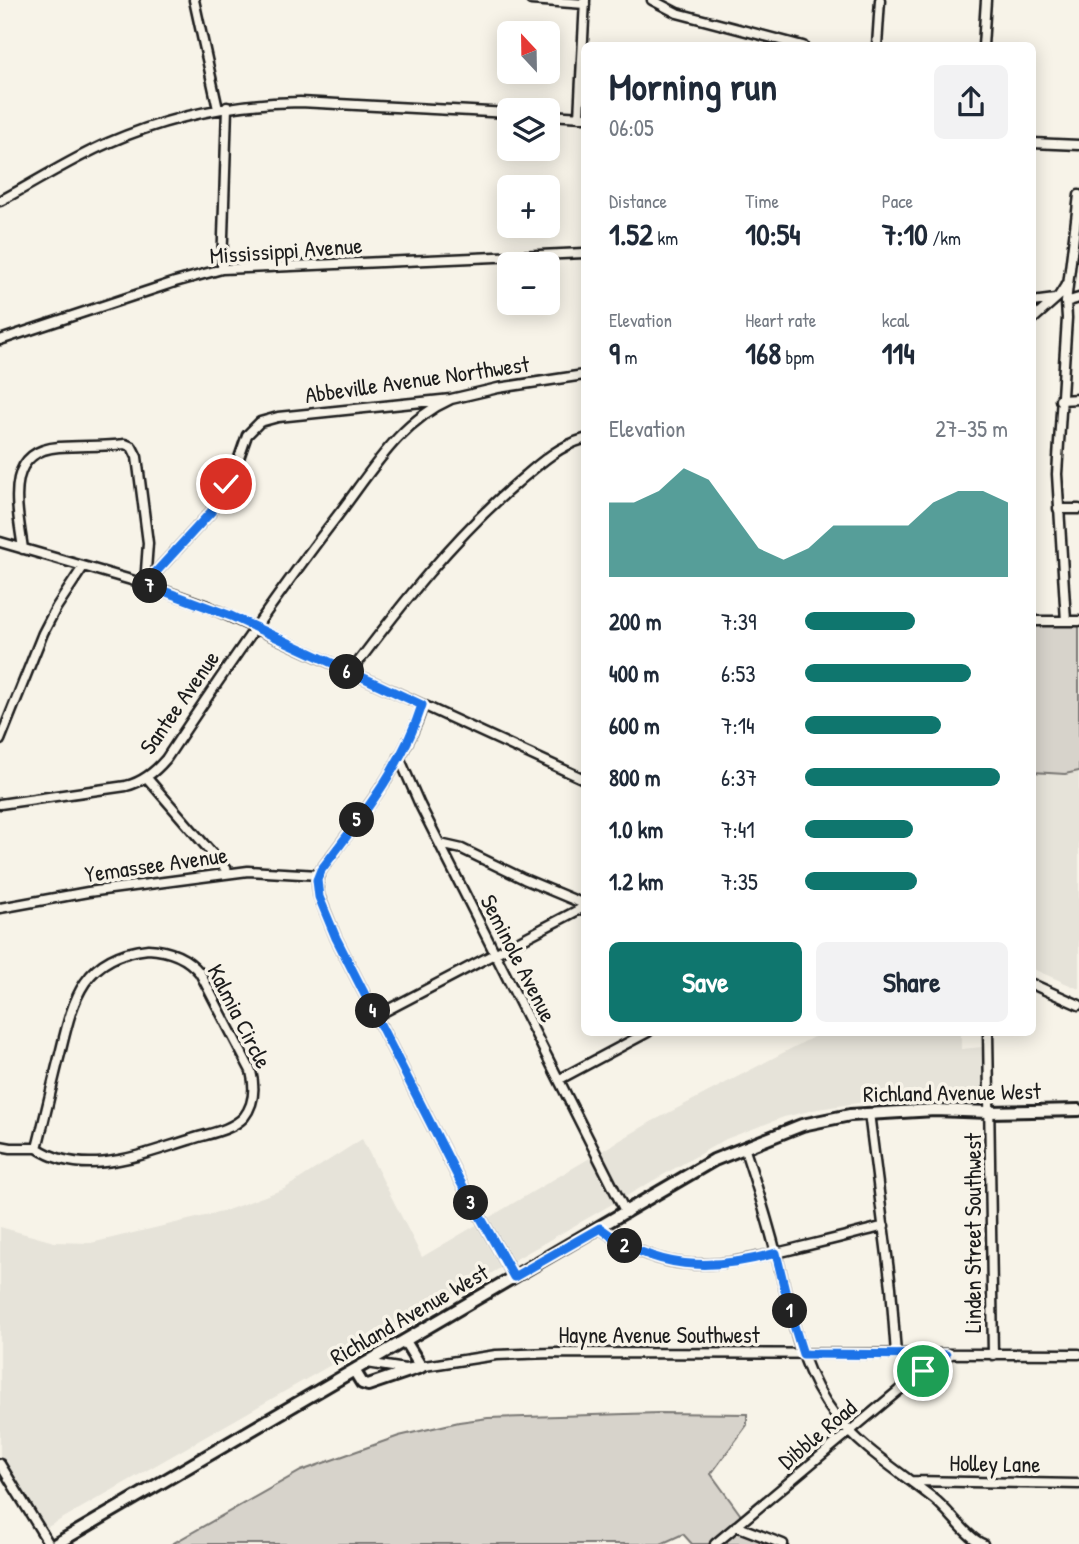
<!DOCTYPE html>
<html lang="en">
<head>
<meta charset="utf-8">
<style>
  :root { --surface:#fff; --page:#f2f2f3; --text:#1f2937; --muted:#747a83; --accent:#0f766e }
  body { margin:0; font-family:"Patrick Hand",sans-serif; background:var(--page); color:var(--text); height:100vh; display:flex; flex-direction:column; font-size:26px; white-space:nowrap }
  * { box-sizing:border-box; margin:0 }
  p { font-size:23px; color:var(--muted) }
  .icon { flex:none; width:38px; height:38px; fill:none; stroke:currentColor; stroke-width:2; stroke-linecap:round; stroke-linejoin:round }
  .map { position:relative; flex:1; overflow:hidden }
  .side { position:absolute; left:581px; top:42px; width:455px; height:994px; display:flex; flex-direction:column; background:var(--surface); border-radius:10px; box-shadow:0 4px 18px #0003 }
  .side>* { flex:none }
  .needle { width:46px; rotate:338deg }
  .controls { position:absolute; left:497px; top:21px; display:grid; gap:14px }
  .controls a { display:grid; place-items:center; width:63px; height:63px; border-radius:10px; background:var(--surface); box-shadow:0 4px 18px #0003; font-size:35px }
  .pin { position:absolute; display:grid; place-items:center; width:60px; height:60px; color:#fff; margin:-30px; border:4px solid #fff; border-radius:50%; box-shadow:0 2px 7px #0007 }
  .km { position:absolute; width:35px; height:35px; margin:-18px; border-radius:50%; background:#222; color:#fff; font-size:19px; line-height:35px; text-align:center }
  .round { display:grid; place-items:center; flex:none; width:74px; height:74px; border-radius:10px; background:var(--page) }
  .headline { display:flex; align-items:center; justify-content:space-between; height:119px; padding:0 28px }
  h1 { font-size:38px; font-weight:800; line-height:52px }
  .metrics { display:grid; grid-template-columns:repeat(3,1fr); gap:10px; height:119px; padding:7px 28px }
  .metrics div { display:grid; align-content:center }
  .metrics b { font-size:30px; font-weight:800 }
  .metrics small { font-size:19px; font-weight:400 }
  .metrics p { font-size:19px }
  .chart { height:196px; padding:14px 28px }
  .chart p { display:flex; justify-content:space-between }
  .chart svg { width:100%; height:126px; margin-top:7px; fill:var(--accent); opacity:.7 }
  .button { display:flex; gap:14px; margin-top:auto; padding:14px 28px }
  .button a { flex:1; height:80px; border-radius:10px; background:var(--accent); color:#fff; font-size:28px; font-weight:800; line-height:80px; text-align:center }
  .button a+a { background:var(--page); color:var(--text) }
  ul { padding:0 28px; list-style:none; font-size:23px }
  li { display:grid; grid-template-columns:112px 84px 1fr; align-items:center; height:52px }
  li i { height:18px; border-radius:9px; background:var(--accent) }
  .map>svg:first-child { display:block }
  .built { fill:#e6e3d9 }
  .green { fill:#d7d3cb; stroke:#7a7874; stroke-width:2 }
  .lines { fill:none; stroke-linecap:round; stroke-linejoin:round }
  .minor-casing { stroke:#1c1c1c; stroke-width:13 }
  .major-casing { stroke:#1c1c1c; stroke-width:16 }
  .minor { stroke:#f7f3e8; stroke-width:8 }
  .major { stroke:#f7f3e8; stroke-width:10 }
  .route-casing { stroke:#fff; stroke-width:14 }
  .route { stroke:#1a73e8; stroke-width:9 }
  .labels { text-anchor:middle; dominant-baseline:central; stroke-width:7; stroke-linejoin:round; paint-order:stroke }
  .street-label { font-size:23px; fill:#1c1c1c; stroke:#f7f3e8 }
</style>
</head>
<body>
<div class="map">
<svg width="1079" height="1544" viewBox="0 0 1079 1544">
  <rect width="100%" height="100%" fill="#f7f3e8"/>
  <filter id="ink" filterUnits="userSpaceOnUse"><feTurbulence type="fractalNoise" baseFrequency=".0143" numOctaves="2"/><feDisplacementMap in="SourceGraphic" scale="14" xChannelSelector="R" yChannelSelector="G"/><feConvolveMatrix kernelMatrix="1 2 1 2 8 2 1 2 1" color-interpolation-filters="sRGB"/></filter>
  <g filter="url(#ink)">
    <!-- built -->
    <path class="built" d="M1079,771V989L1033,969L1032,772L1065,774Z
      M821,1033H961V1049L983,1047V1097L871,1101L818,1109L784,1117L726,1139L46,1528L0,1455V1227L54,1242L91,1243L222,1212L284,1189L362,1139L422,1257L651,1122Z"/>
    <!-- green -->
    <path class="green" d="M1033,626H1079V771L1065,774L1033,772Z
      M659,1413L747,1414V1425L711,1474L740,1514L741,1530L775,1544H692L683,1534L661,1544H172L301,1471L399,1436L459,1422L488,1418Z"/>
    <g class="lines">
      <!-- minor casing -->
      <g class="minor-casing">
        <path id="minor" d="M194,0L218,109
          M531,0L585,4
          M652,0L677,13L803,46
          M877,46L880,0
          M983,46L986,0
          M548,115L584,117
          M579,117L585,0
          M1032,143L1079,145
          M0,201C36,182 71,159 108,143C170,116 233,103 300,102L509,113
          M222,269L227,107
          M1032,302L1055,299
          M1066,302L1079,298
          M1032,320L1059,296L1066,285
          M0,340L175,282L222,269L584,253
          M1060,400L1079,399
          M1058,509H1079
          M0,542L145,584L207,606L584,779
          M23,549C18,510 2,451 59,447C81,445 103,447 125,444L132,447L137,457L148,543L145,584
          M145,584L211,512L239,458L247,435L260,422L278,417L451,399L498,388L584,375
          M1032,621H1079
          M1066,621L1057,474L1067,318L1066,302L1079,195
          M350,673C401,605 453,538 517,483C538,465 558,446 584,439
          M423,705C403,766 359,819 321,870L317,880L319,896L336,938L460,1181L514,1277
          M0,740L43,633L56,608L83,567
          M399,757L420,805L626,1213
          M147,778L229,873
          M0,804L126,786C143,782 155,772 166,759C221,676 277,594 338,515C371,472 399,422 451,399
          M440,844L462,849L524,879L584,904
          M0,908L88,892L248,871L319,875
          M148,949C169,950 187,957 200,973L251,1071C255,1087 255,1103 244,1117C231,1131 206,1134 189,1140C140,1155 84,1179 37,1148C45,1117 52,1085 60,1054C73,1000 82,956 148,949Z
          M1032,984L1079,1005
          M376,1016L584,907
          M988,1032L993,1355
          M560,1079L648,1032
          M869,1113L891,1287L896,1354
          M0,1146L11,1148H37
          M744,1147C757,1186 769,1225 779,1265C792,1317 801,1372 835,1415C861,1448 900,1472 933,1498C948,1509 968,1539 983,1544
          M600,1228C667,1277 714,1268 789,1250C821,1242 852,1235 884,1226
          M367,1363L405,1369L496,1355L553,1353L1079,1354
          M0,1464L49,1544
          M911,1481L1079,1484
          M736,1526L783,1544
          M715,1544L898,1391L945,1355"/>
      </g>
      <!-- major casing -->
      <g class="major-casing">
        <path id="major" d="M354,1370L362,1383L368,1385L421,1367L405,1341
          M56,1544L714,1160L802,1125L850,1115L935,1110L989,1112L1079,1110"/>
      </g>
      <!-- minor -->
      <use href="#minor" class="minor"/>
      <!-- major -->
      <use href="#major" class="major"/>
    </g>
  </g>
  <g class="lines" filter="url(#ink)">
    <!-- route casing -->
    <g class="route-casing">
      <path id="route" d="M226,484L211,512L145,584L231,616L422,705C403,766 359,820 321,870L317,880L319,897L336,938L460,1181L514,1277L600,1228C656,1270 710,1272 776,1253L792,1319L803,1354L946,1355L923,1371"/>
    </g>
    <!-- route -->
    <use href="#route" class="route"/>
  </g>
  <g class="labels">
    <!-- street labels -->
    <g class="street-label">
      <text transform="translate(286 250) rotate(-4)">Mississippi Avenue</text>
      <text transform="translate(417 379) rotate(-8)">Abbeville Avenue Northwest</text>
      <text transform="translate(179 702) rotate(-55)">Santee Avenue</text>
      <text transform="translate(156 864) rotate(-8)">Yemassee Avenue</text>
      <text transform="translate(519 958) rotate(63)">Seminole Avenue</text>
      <text transform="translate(240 1016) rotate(63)">Kalmia Circle</text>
      <text transform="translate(952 1092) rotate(-1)">Richland Avenue West</text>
      <text transform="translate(972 1233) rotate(-90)">Linden Street Southwest</text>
      <text transform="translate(409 1314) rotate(-30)">Richland Avenue West</text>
      <text x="659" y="1334">Hayne Avenue Southwest</text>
      <text transform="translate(817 1434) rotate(-40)">Dibble Road</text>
      <text transform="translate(995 1463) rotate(1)">Holley Lane</text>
    </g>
  </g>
</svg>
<div class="controls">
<a><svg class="needle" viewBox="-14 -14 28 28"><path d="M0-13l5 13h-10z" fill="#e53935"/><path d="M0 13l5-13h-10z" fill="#747a83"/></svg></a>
<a><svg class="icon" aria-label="layers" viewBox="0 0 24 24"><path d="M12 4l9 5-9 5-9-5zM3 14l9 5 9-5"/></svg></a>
<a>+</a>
<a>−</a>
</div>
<div class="pin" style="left:923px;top:1371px;background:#1e9e55"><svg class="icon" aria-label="arrive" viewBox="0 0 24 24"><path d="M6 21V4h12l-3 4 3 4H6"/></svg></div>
<div class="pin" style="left:226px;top:484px;background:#d93025"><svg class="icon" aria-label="check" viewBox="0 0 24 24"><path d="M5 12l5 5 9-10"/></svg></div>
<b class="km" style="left:790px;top:1311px">1</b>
<b class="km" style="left:625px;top:1246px">2</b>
<b class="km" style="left:471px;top:1203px">3</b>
<b class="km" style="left:373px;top:1011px">4</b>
<b class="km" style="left:357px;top:820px">5</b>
<b class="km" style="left:347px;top:672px">6</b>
<b class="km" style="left:150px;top:586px">7</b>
<section class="side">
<div class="headline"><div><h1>Morning run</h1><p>06:05</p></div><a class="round"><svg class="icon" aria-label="share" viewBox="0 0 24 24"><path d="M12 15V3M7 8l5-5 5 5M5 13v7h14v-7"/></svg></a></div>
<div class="metrics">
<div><p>Distance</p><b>1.52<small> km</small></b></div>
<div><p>Time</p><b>10:54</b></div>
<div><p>Pace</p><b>7:10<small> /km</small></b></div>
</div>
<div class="metrics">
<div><p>Elevation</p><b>9<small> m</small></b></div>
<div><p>Heart rate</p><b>168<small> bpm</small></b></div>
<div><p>kcal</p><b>114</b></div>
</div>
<div class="chart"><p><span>Elevation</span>27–35 m</p>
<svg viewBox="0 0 160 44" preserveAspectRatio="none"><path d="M0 44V18L10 18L20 14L30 6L40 10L50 22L60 34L70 38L80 34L90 26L100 26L110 26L120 26L130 18L140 14L150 14L160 18V44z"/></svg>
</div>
<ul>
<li><b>200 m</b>7:39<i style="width:54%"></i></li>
<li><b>400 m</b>6:53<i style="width:82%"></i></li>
<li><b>600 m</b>7:14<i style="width:67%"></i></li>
<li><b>800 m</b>6:37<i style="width:96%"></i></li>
<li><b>1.0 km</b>7:41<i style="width:53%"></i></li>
<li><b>1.2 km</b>7:35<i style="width:55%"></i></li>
</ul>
<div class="button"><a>Save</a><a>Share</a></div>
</section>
</div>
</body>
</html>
